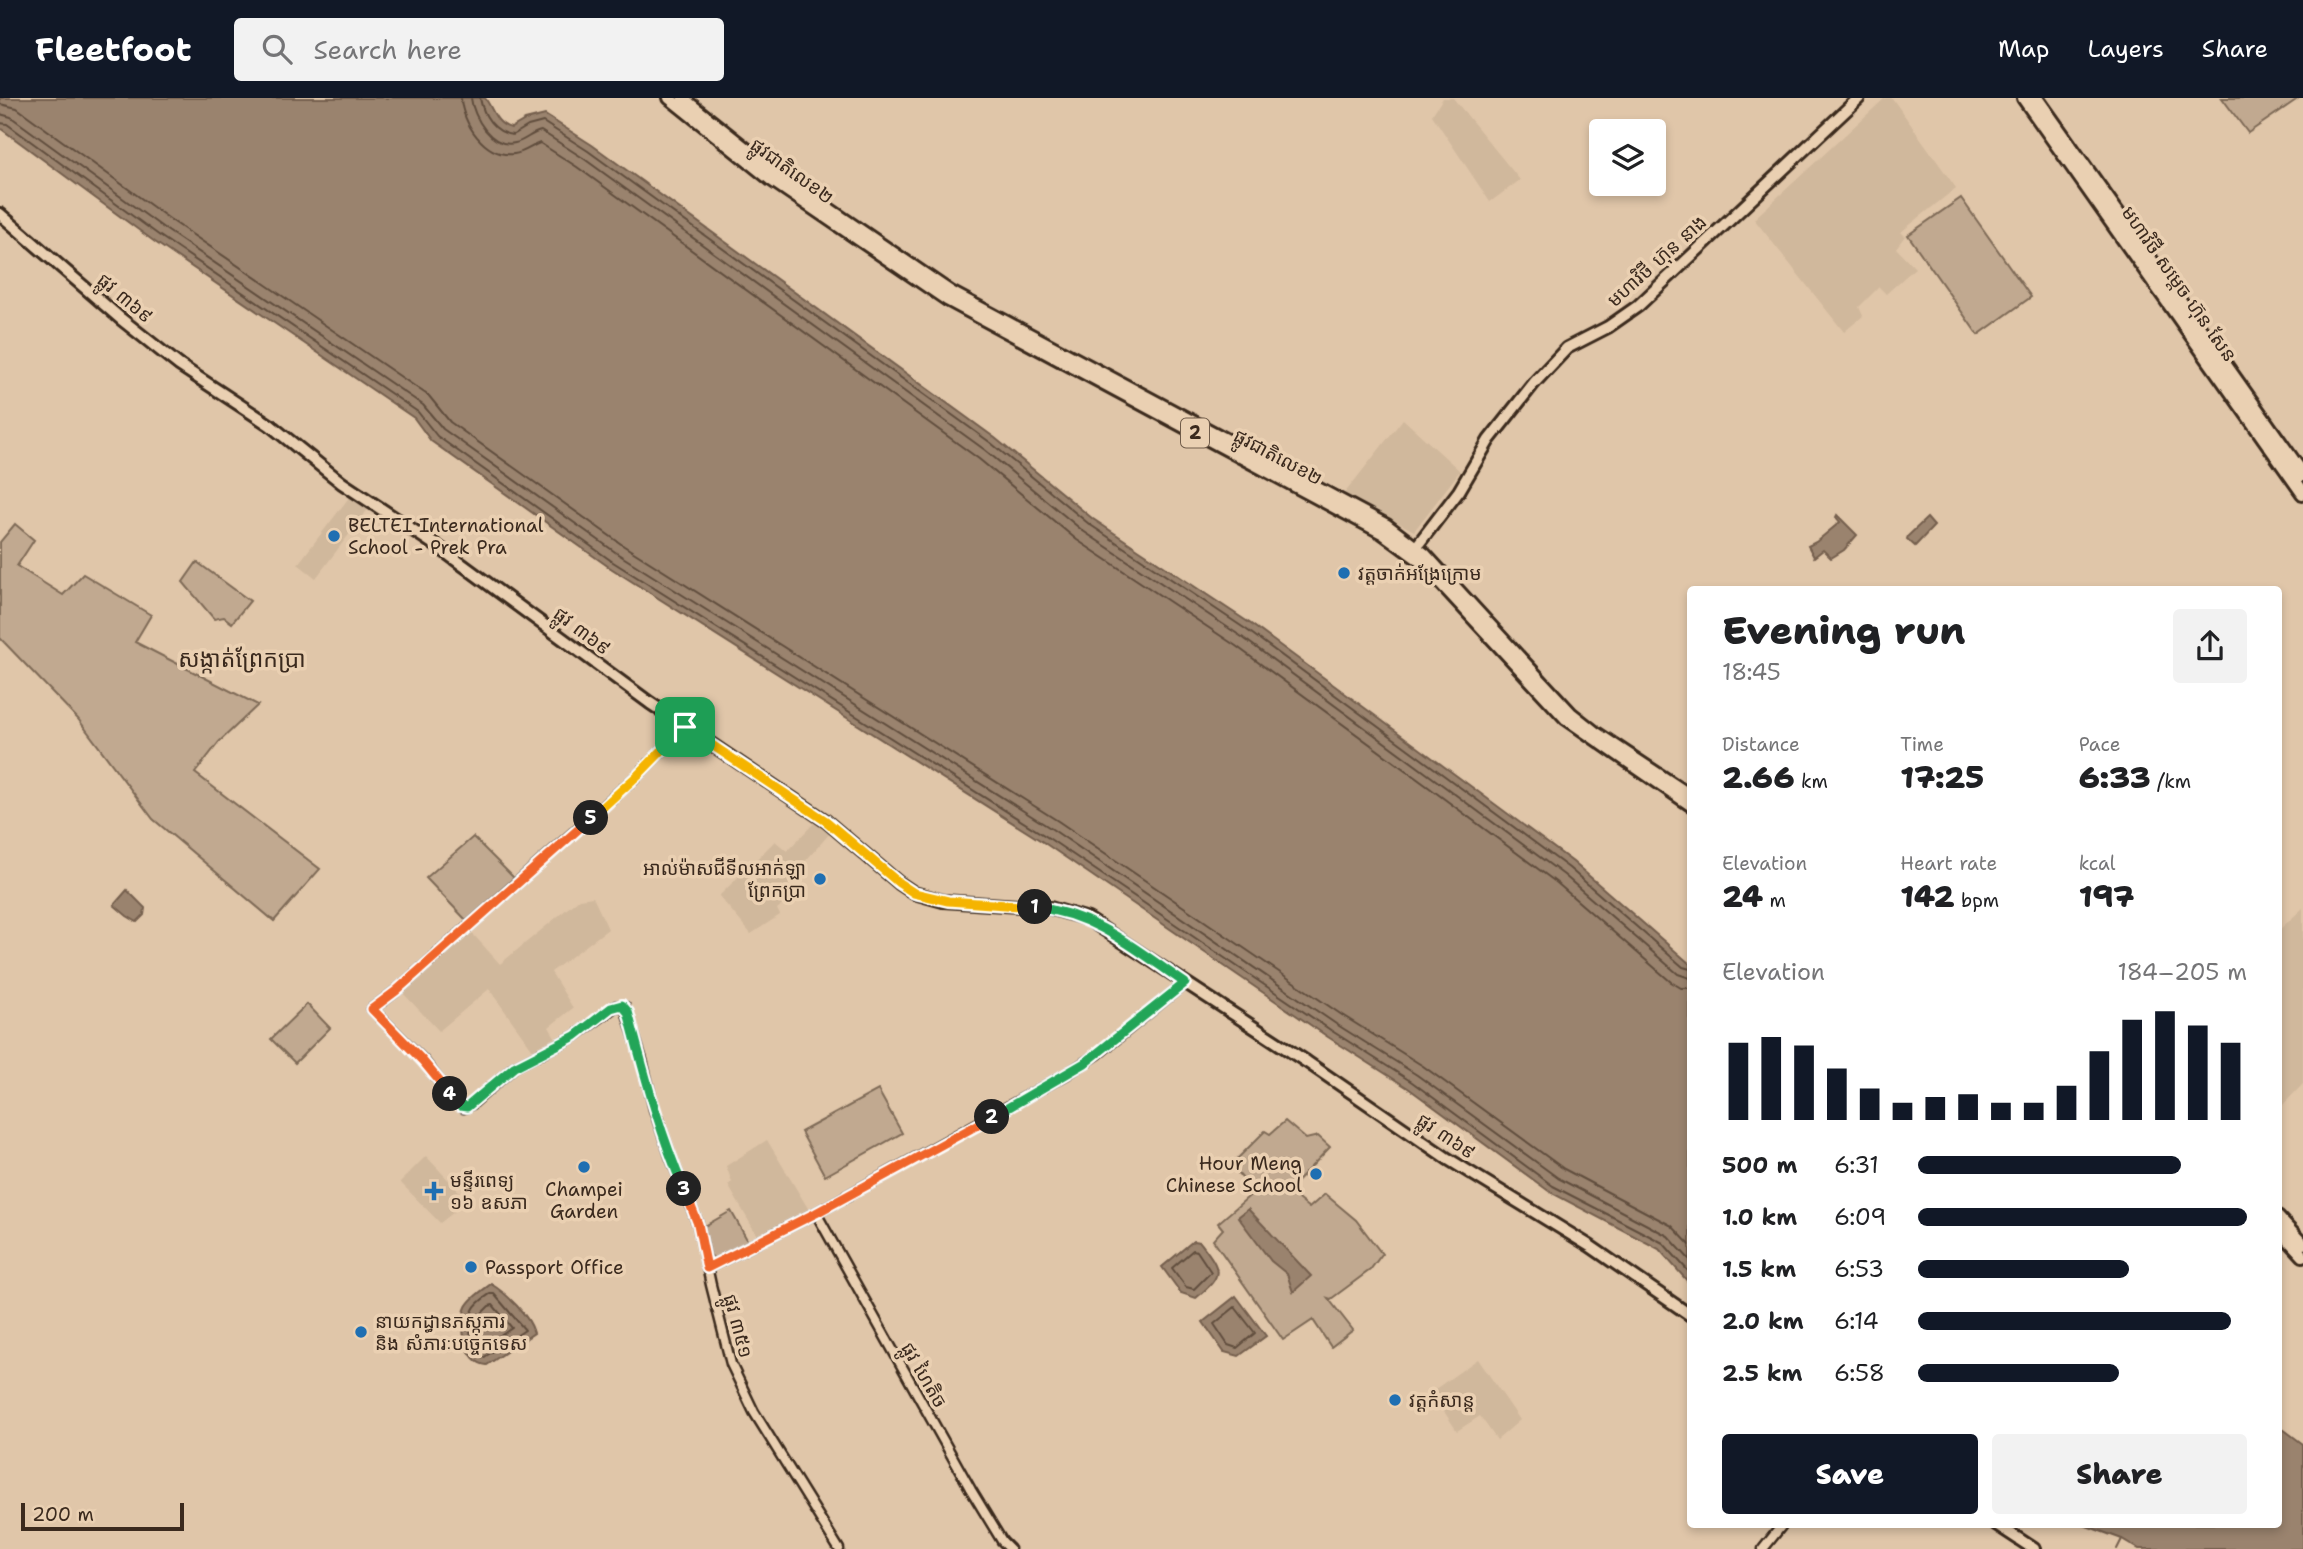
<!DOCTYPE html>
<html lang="en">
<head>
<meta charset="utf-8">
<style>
  :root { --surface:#fff; --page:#f2f2f2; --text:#202124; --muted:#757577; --accent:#111827 }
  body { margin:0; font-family:"Shantell Sans","Noto Sans Khmer",sans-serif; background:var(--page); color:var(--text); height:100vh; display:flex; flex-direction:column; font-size:26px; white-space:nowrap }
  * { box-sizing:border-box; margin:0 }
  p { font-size:23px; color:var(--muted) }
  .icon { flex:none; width:38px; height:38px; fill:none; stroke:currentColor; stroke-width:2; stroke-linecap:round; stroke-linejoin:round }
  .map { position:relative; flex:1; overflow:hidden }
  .drawer { position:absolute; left:1687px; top:488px; width:595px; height:942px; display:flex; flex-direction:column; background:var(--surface); border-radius:7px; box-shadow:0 4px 10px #0003 }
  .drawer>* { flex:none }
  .buttons { position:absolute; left:1589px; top:21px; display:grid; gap:14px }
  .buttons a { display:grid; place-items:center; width:77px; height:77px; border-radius:7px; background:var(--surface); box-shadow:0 4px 10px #0003; font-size:35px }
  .scale { position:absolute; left:21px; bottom:18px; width:163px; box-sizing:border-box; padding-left:7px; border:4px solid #3b2a1e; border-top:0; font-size:19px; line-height:24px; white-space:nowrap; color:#3b2a1e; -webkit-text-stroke:5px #ead0b2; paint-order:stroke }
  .pin { position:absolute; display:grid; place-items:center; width:60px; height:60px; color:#fff; margin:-30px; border-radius:14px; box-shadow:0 4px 10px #0006 }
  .km { position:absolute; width:35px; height:35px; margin:-18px; border-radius:50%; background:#222; color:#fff; font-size:19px; line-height:35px; text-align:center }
  .round { display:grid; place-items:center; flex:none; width:74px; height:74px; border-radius:7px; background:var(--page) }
  .overview { display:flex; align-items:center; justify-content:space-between; height:119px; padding:0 35px }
  h1 { font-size:38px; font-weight:800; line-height:52px }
  .stats { display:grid; grid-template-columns:repeat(3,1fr); gap:10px; height:119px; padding:7px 35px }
  .stats div { display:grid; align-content:center }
  .stats b { font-size:30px; font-weight:800 }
  .stats small { font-size:19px; font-weight:400 }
  .stats p { font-size:19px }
  .chart { height:196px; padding:14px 35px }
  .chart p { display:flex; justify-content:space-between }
  .chart svg { width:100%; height:126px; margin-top:7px; stroke:var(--accent); stroke-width:6 }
  .primary-button { display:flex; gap:14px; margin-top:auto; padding:14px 35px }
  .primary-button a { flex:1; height:80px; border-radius:7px; background:var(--accent); color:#fff; font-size:28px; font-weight:800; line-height:80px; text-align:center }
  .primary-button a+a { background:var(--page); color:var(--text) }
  ul { padding:0 35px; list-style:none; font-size:23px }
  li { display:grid; grid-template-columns:112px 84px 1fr; align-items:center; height:52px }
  li i { height:18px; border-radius:9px; background:var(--accent) }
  header { display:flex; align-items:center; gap:42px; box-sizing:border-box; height:98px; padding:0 35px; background:var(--accent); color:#fff }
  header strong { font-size:33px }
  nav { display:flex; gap:38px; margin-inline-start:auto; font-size:24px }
  .search { width:490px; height:63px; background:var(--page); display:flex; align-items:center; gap:18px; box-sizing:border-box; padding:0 24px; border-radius:7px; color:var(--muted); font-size:26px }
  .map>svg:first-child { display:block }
  .built { fill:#d0b89c }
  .green { fill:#c1a990; stroke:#7e6a57; stroke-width:2 }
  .water { fill:#9a836e; stroke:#745f4e; stroke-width:2 }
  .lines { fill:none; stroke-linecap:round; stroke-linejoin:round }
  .shore { stroke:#614e3e; stroke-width:2 }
  .stream { stroke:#745f4e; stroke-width:2 }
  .minor-casing { stroke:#3b2a1e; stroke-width:13 }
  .major-casing { stroke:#3b2a1e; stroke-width:16 }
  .highway-casing { stroke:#3b2a1e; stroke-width:18 }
  .minor { stroke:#ead0b2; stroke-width:8 }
  .major { stroke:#ead0b2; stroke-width:10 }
  .highway { stroke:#ead0b2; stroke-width:12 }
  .split-1-casing { stroke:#fff; stroke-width:14 }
  .split-2-casing { stroke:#fff; stroke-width:14 }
  .split-3-casing { stroke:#fff; stroke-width:14 }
  .split-4-casing { stroke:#fff; stroke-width:14 }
  .split-5-casing { stroke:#fff; stroke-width:14 }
  .split-6-casing { stroke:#fff; stroke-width:14 }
  .split-1 { stroke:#f5b400; stroke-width:9 }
  .split-2 { stroke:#22a559; stroke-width:9 }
  .split-3 { stroke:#f0652b; stroke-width:9 }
  .split-4 { stroke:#22a559; stroke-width:9 }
  .split-5 { stroke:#f0652b; stroke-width:9 }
  .split-6 { stroke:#f5b400; stroke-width:9 }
  .poi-dot { fill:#1f6fb2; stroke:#ead0b2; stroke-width:2.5 }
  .labels { text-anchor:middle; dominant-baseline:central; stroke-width:7; stroke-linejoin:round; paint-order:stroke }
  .shield { fill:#ead0b2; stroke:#705c4a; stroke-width:2 }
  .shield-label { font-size:18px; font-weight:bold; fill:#3b2a1e }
  .street-label { font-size:19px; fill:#3b2a1e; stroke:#ead0b2 }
  .poi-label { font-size:19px; fill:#3b2a1e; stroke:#ead0b2; text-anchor:start }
  .quarter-label { font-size:23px; fill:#3b2a1e; stroke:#ead0b2 }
</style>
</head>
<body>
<header>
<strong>Fleetfoot</strong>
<div class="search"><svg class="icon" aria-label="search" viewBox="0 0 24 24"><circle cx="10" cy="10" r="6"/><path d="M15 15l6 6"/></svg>Search here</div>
<nav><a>Map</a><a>Layers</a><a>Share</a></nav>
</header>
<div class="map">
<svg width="2303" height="1451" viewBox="0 0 2303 1451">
  <rect width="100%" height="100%" fill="#e0c6a9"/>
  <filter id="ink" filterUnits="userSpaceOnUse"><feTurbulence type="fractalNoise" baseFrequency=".0143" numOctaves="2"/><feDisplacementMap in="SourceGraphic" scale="14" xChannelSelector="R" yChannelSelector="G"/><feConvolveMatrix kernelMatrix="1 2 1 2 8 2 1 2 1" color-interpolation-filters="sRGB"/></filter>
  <g filter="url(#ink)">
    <!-- built -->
    <path class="built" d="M1443,0H1453L1520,82L1490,104L1432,17Z
      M1885,0H1892L1956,90L1901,134L1905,138L1896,150L1915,170L1886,196L1879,189L1859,209L1863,218L1844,234L1754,121Z
      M1403,321L1460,373L1414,433L1344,396Z
      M351,397L369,410L316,480L298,466Z
      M816,723L831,734L802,767L809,775L794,787L798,795L777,811L780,817L751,836L719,798L775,743L787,753Z
      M593,799L608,831L551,874L573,910L549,929L555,939L533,952L489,891L439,933L402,894L471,834L500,866L579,801Z
      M2303,810V986L2279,1011V832Z
      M767,1042L809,1112L758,1139L728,1087L732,1084L726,1068Z
      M426,1058L468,1103L440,1125L400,1084Z
      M1478,1261L1520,1322L1497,1342L1480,1318L1457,1333L1431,1294Z"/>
    <!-- green -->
    <path class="green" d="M2222,0H2299L2248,35Z
      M1961,100L2031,199L1978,237L1908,137Z
      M15,426L34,442L17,468L63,497L83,476L151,517L135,544L258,607L219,644L195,675L320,771L274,823L153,721L78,621L0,540V444Z
      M197,464L250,503L232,525L224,519L214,521L183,484Z
      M473,739L514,780L467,823L426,780Z
      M307,906L330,930L295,965L271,941Z
      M878,992L902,1035L825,1078L801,1034Z
      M1285,1023L1306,1041L1318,1038L1330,1049L1288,1093L1309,1110L1325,1096L1356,1122L1382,1156L1370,1172L1331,1201L1328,1200L1353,1232L1331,1249L1313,1222L1283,1242L1213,1142L1223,1131L1218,1125L1254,1094L1231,1067L1265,1033L1270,1036Z
      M731,1113L749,1145L716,1162L709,1156L703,1129Z"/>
    <!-- water -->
    <path class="water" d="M0,0H485C494,12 495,26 511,30L525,22L545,17L592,47L995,340L1093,421L1251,526L1442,667L1573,764L1690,866V1186L1659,1151L1550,1094L1408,990L1328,939L1043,744L609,469L431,343L414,320L155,144L0,30Z
      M1837,417L1857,437L1844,452L1831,460L1823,452L1814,459L1808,448L1816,444L1840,424L1836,419Z
      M1927,420L1934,428L1915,448L1907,441L1908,438Z
      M127,792L145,810L144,817L137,824L127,818L114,807Z
      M1248,1111L1311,1178L1293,1194L1287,1176L1271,1163L1238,1119Z
      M1193,1143L1200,1144C1221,1172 1225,1176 1196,1200L1181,1195L1162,1169Z
      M491,1186C506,1195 530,1218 534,1235L487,1267C465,1266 458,1226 466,1209C470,1200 483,1192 491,1186Z
      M1236,1198L1266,1238L1239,1258L1224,1254L1203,1224Z
      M2279,1328L2303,1346V1451H2139L2122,1441L2081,1426H2278Z"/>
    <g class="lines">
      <!-- shore -->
      <path class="shore" d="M461,0C462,25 485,60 514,56C524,55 531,48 540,45L577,69L979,361L1077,442L1236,548L1427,688L1557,785L1671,884L1681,890H1690
        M471,0C473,19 492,51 515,45C525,43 531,35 541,33L583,60L985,352L1083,433L1242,539L1433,680L1564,777L1678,876L1690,880
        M480,0C483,17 494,35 513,37L528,28L543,24L588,53L991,345L1089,426L1247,532L1438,673L1569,770L1683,869L1690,871
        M0,6L17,10L171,122L429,298L450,324L624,448L1058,723L1342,917L1423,968L1564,1071L1672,1128L1690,1147
        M0,16L11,19L165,131L423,307L443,331L618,456L1052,731L1336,926L1417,977L1558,1080L1668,1138L1690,1162
        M0,25L7,26L160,138L418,314L437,338L613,464L1047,739L1332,933L1412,984L1553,1088L1663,1145L1690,1175
        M1193,1152L1197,1153L1211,1174L1194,1191L1186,1189L1172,1170Z
        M490,1196H494L525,1232L483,1260C472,1252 465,1225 473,1212C476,1205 484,1200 490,1196Z
        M493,1207L512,1230L485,1248L481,1242L480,1217L489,1208Z
        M1235,1209L1255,1235L1237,1250L1228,1247L1214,1226Z"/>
      <!-- stream -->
      <path class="stream" d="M2117,1451L2122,1441"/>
      <!-- minor casing -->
      <g class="minor-casing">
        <path id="minor" d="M685,629L638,677L396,893L372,911L423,962L453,1001L464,1010L472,1006L514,969L575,938L616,908L625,909L642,962L654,1011L671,1060L698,1126L711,1187L731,1266L754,1314L839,1451
          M816,1115L971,1392L1002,1443L1010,1451
          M707,1170L816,1115L1067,976L1098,956L1185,885
          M1763,1451L1783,1426"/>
      </g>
      <!-- major casing -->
      <g class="major-casing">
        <path id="major" d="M669,0L771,82L947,202L1382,435L1419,462L1566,621L1690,707
          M683,0L777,75L951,194L1387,427L1425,456L1571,615L1595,634L1690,697
          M0,116L121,221L179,267L270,327L342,385L437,448L650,605L826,723L899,785L914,795L943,803L1050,810L1088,821L1307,964L1448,1061L1590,1148L1690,1217
          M1413,453L1459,393L1489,342L1534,285L1567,250L1608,229L1638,208L1859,0
          M2278,1119L2303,1146
          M2278,1131L2303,1158
          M1996,1426L2034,1451"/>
      </g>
      <!-- highway casing -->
      <g class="highway-casing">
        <path id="highway" d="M2024,0L2303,395
          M2036,0L2303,377"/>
      </g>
      <!-- minor -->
      <use href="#minor" class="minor"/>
      <!-- major -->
      <use href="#major" class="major"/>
      <!-- highway -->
      <use href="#highway" class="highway"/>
    </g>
  </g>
  <g class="lines" filter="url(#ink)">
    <!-- split-1 casing -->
    <g class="split-1-casing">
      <path id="split-1" d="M685,629L826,723L899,785L914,795L948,803L1035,809"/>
    </g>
    <!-- split-2 casing -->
    <g class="split-2-casing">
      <path id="split-2" d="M992,1019L1085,965L1185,885C1135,851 1096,816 1035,809"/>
    </g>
    <!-- split-3 casing -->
    <g class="split-3-casing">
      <path id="split-3" d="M684,1091L698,1126L707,1170L816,1115L992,1019"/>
    </g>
    <!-- split-4 casing -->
    <g class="split-4-casing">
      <path id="split-4" d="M450,996L460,1008L467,1009L514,969L575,938L611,910L622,907L628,914C644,974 659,1034 684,1091"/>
    </g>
    <!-- split-5 casing -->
    <g class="split-5-casing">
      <path id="split-5" d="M450,996L422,962L372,911L396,893L591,720"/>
    </g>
    <!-- split-6 casing -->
    <g class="split-6-casing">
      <path id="split-6" d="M591,720L638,677L685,629"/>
    </g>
    <!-- split-1 -->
    <use href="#split-1" class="split-1"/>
    <!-- split-2 -->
    <use href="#split-2" class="split-2"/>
    <!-- split-3 -->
    <use href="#split-3" class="split-3"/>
    <!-- split-4 -->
    <use href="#split-4" class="split-4"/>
    <!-- split-5 -->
    <use href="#split-5" class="split-5"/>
    <!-- split-6 -->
    <use href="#split-6" class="split-6"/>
  </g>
  <!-- markers -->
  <g class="poi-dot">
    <circle cx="334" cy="438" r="7"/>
    <circle cx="1344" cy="475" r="7"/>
    <circle cx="820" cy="781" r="7"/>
    <circle cx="584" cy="1069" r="7"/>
    <circle cx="1316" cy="1076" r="7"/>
    <path d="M430.5 1082.5h7v7h7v7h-7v7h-7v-7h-7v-7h7z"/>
    <circle cx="471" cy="1169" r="7"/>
    <circle cx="361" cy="1234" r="7"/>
    <circle cx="1395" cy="1302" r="7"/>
  </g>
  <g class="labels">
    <!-- shield labels -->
    <rect class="shield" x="1181" y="320.5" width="28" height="29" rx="5"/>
    <g class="shield-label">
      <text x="1195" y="335">2</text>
    </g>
    <!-- street labels -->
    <g class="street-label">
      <text transform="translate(792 73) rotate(36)">ផ្លូវជាតិលេខ២</text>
      <text transform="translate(1657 163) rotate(-42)">មហាវិថី ហ៊ុន នាង</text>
      <text transform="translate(2179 186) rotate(55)">មហាវិថី សម្តេច ហ៊ុន សែន</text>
      <text transform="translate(125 200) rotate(40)">ផ្លូវ ៣៦៩</text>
      <text transform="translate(1278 359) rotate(28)">ផ្លូវជាតិលេខ២</text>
      <text transform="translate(582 533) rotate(37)">ផ្លូវ ៣៦៩</text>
      <text transform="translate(1446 1038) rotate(34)">ផ្លូវ ៣៦៩</text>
      <text transform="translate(738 1228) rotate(75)">ផ្លូវ ៣៥១</text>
      <text transform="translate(924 1277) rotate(60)">ផ្លូវ ហៃតិច</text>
    </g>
    <!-- poi labels -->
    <g class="poi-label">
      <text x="348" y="427">BELTEI International<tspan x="348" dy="22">School - Prek Pra</tspan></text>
      <text x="1358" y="475">វត្តចាក់អង្រែក្រោម</text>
      <text x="806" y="770" text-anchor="end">អាល់ម៉ាសជីទីលអាក់ឡា<tspan x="806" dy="22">ព្រែកប្រា</tspan></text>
      <text x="1302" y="1065" text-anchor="end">Hour Meng<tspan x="1302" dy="22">Chinese School</tspan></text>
      <text x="450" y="1082">មន្ទីរពេទ្យ<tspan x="450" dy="22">១៦ ឧសភា</tspan></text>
      <text x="584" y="1091" text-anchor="middle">Champei<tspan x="584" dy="22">Garden</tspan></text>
      <text x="485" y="1169">Passport Office</text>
      <text x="375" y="1223">នាយកដ្ធានភស្កុភារ<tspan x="375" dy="22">និង សំភារៈបច្ចេកទេស</tspan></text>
      <text x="1409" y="1302">វត្តកំសាន្ត</text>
    </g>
    <!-- quarter labels -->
    <g class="quarter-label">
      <text x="242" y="561">សង្កាត់ព្រែកប្រា</text>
    </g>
  </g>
</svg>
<div class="buttons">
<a><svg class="icon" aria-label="layers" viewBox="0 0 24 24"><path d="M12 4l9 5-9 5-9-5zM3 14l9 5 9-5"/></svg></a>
</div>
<div class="scale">200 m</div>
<div class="pin" style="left:685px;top:629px;background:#1e9e55"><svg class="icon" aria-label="arrive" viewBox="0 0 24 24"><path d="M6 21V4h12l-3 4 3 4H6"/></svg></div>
<b class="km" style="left:1035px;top:809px">1</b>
<b class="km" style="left:992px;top:1019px">2</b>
<b class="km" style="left:684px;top:1091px">3</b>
<b class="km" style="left:450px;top:996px">4</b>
<b class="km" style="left:591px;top:720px">5</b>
<section class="drawer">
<div class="overview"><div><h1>Evening run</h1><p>18:45</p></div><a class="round"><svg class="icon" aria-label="share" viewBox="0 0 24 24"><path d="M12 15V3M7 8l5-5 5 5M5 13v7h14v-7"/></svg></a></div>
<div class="stats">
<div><p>Distance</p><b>2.66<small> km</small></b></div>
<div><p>Time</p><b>17:25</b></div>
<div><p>Pace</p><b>6:33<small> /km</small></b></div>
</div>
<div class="stats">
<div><p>Elevation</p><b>24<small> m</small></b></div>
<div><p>Heart rate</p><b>142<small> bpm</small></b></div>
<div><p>kcal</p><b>197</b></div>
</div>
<div class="chart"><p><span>Elevation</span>184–205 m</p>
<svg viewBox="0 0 160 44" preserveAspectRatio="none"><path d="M5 44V17M15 44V15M25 44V18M35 44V26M45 44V33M55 44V38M65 44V36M75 44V35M85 44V38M95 44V38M105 44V32M115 44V20M125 44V9M135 44V6M145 44V11M155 44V17"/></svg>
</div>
<ul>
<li><b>500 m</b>6:31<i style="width:80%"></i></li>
<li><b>1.0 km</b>6:09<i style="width:100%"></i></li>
<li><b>1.5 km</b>6:53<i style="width:64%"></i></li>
<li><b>2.0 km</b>6:14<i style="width:95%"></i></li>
<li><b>2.5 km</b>6:58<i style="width:61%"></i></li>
</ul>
<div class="primary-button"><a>Save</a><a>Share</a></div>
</section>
</div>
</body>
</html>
